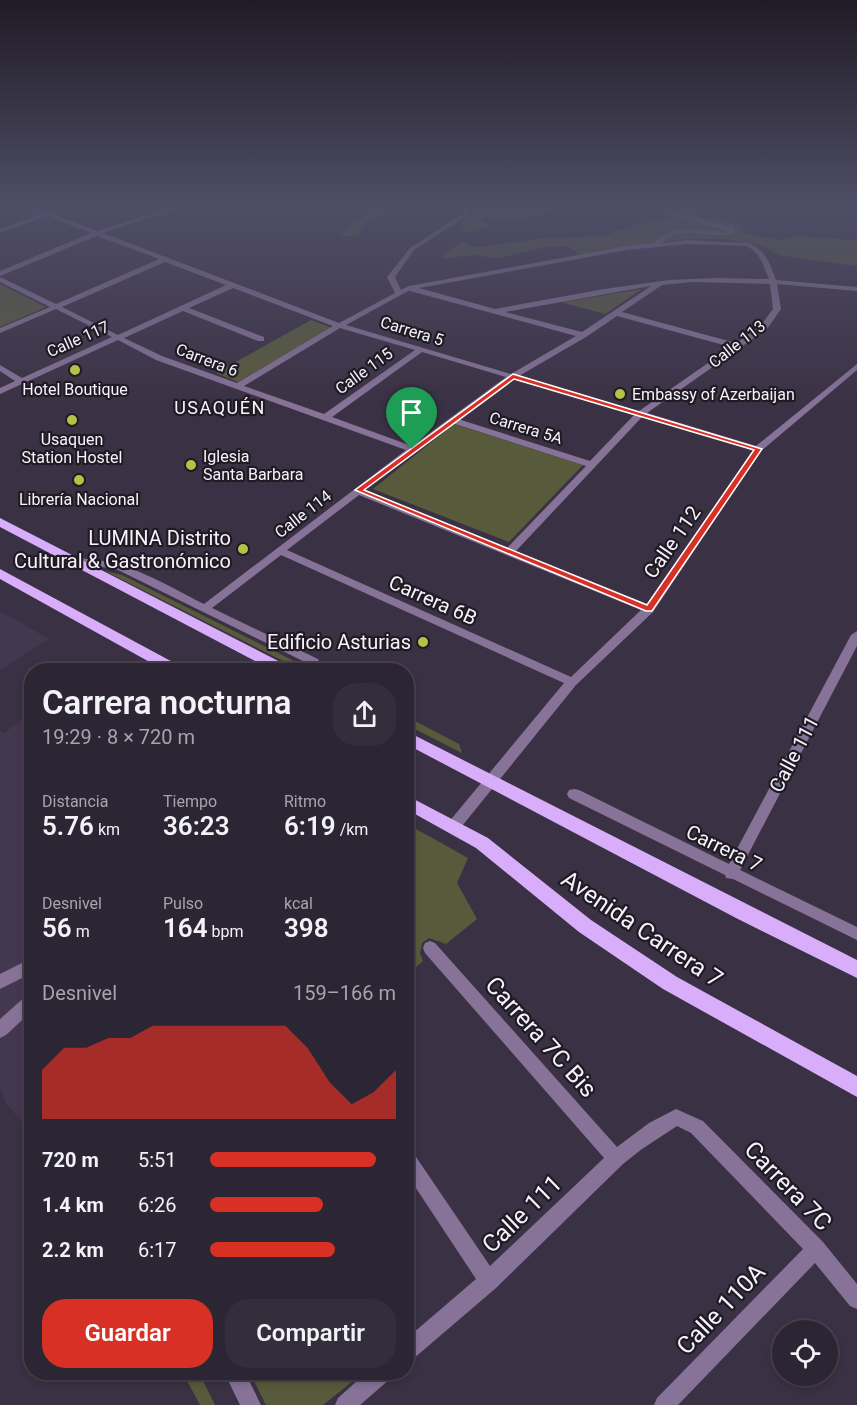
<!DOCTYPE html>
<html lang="es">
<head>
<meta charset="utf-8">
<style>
  :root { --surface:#2c2533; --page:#342d3b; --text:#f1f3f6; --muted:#a6a5ac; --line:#48424e; --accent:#d93025 }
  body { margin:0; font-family:Roboto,sans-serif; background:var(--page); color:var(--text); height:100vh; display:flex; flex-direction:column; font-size:22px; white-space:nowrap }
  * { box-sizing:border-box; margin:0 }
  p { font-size:20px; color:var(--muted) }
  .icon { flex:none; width:33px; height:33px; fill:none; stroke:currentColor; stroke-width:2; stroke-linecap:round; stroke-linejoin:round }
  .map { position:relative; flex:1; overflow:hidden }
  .details { position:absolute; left:24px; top:663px; width:390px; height:717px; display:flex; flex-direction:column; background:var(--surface); border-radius:24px; box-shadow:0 3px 9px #0003,0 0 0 2px var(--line) }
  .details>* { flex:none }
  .fabs { position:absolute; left:772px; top:1320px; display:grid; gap:12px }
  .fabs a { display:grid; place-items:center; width:66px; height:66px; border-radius:50%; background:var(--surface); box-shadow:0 3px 9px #0003,0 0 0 2px var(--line); font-size:30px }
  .pin { position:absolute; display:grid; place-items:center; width:51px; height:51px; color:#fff; margin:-62px -26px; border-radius:50% 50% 50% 0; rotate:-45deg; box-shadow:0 0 6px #0007 }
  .pin .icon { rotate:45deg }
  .round { display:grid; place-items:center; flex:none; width:63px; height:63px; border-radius:24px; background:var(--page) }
  .summary { display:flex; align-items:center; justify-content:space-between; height:102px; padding:0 18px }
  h1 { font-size:33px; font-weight:600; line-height:45px }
  .stats { display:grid; grid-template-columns:repeat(3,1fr); gap:9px; height:102px; padding:6px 18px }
  .stats div { display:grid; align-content:center }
  .stats b { font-size:26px; font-weight:600 }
  .stats small { font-size:16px; font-weight:400 }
  .stats p { font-size:16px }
  .chart { height:168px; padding:12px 18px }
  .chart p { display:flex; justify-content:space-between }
  .chart svg { width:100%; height:108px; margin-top:6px; fill:var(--accent); opacity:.7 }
  .button { display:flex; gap:12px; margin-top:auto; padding:12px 18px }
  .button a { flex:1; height:69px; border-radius:24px; background:var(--accent); color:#fff; font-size:24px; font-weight:600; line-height:69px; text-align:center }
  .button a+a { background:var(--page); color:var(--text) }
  ul { padding:0 18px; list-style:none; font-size:20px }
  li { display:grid; grid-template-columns:96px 72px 1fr; align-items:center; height:45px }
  li i { height:15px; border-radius:8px; background:var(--accent) }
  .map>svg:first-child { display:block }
  .built { fill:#443750 }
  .green { fill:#585b3b }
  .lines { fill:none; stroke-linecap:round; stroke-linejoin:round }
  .minor { fill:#877398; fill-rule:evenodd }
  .primary { fill:#d8aefb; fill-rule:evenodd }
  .route { fill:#d93025; stroke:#fff; stroke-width:1.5; fill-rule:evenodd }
  .poi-dot { fill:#b8c147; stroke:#1f1b23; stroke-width:2 }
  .labels { text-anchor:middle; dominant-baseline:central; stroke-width:4.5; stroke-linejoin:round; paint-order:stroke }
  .far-street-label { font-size:16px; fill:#f8f1fe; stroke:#1f1b23 }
  .far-poi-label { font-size:16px; fill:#f8f1fe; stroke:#1f1b23 }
  .far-quarter-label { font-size:18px; letter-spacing:1.5px; fill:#f8f1fe; stroke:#1f1b23 }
  .poi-label { font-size:20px; fill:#f8f1fe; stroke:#1f1b23; text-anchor:end }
  .street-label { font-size:20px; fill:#f8f1fe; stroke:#1f1b23 }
  .near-street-label { font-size:24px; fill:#f8f1fe; stroke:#1f1b23 }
</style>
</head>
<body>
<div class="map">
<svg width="857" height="1405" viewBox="0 0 857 1405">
  <rect width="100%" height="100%" fill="#3b3144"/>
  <!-- built -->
  <path class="built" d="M0,611L49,639L0,670Z
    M31,712V1132L6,1103L0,1087V731L4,733Z"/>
  <!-- green -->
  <path class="green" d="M381,208H392L366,222L358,236H340L352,224Z
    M474,208H562L504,222L489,216L480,221L491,225L471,233L459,229L467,226L460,224L473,214Z
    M677,208H691L690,211L699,217L744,225L742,233L779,240L797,236L854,240L857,236V266L779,255C734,224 631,246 579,255L568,246L545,247L498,258L474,255L442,258L445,253L464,241L470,246L481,247L536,239L604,236L630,226L679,216Z
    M0,284L46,307L0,327Z
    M642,289L605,314L561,302L570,301Z
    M311,320L332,328L238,382L216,373Z
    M454,424L583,465L509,542L373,489Z
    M105,571L122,575L296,662L299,669Z
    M407,717L459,744L462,753L407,725Z
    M407,824L468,858L457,883L477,919L446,944L429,938L422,943L420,953L423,961L407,975Z
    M183,1373H199L215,1405H200Z
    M250,1373H363L323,1405H266Z"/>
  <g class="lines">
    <!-- minor -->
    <path class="minor" d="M28,208H36L97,231L169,208H178L103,233L339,323L395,293L387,277L410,248L462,214L465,208H471L467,216L414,250L395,277L401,290L409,286L627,246L654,243C675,221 702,234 728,231L669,214L661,208H668L673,212L733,227L735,232C713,243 681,221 662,243L688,240L749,243C766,250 770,264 776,280L857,287V291L777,284L781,309L767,329L647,413L756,446L857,364V370L761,451L653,612L576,685L458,831L453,832L448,831L446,827L448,823L564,683L281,555L212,608L318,659L322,670H310L309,664L116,569C102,565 80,569 69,561C74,557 79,558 86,559C129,561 166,585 204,604L406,450L156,360L118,340L0,394V388L15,381L0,371V365L22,378L112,337L56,309L0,333V328L50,307L0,282V277L56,304L159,259L97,236L0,276V271L91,233L47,216L0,233V229L41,214ZM688,244L746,246C760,252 763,265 769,279L716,278L669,280L604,289L495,309L419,288L627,250ZM165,262L226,285L118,335L62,307ZM692,282L770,284L773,309L761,325L736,343L622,312L662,285ZM651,286L582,332L505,312ZM233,288L333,326L237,383L162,356L124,338L183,311L258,341H264V337L189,308ZM410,290V291L576,336L511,374L346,325ZM617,316L731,347L639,411L519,376L586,337ZM340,328L415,350L324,414L244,386ZM422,352L506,377L412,446L332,417ZM514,379L634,415L590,461L458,419ZM642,417L753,450L647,604L516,551ZM452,423L586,466L507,548L365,490ZM359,495L641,610L571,677L287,550Z
      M857,631V646L740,870L857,927V940L733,879L726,878L725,875L569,798L567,794L569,790L574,789L579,790L729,864L851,635Z
      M430,941L435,943L617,1147L649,1123L676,1109L703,1121L823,1242L857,1284V1309L850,1306L815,1263L678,1405H654L657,1398L803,1249L691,1133L677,1126L642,1149L623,1164L496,1288L413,1359L406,1362V1339L476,1279L406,1173V1149L412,1151L490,1266L604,1158L425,953L423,948L425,943Z
      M32,958V973L0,989V974Z
      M32,993V1011L6,1035L0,1038V1019L27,995Z
      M224,1372H245L261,1405H240Z
      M367,1372H393L390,1379L360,1405H335L338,1398Z"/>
    <!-- primary -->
    <path class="primary" d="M0,518L288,666L290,670H272L0,527Z
      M0,569L180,666L182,670H164L0,579Z
      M406,731L857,960V978L736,918L406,744Z
      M406,795L488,838L591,920L677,977L857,1076V1097L663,989L579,932L476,848L406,809Z"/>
  </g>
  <!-- sky -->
  <linearGradient id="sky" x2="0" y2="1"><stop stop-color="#201b25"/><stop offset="0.51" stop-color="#4f4e67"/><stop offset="1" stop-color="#4f4e67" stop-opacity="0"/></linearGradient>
  <rect width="857" height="405" fill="url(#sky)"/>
  <!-- route -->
  <path class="route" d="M513,374L762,449L652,611H646L355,490ZM514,379L754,450L647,605L364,490Z"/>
  <!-- markers -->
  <g class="poi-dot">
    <circle cx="75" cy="370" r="6"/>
    <circle cx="620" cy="394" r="6"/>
    <circle cx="72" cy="420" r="6"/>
    <circle cx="191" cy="465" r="6"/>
    <circle cx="79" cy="480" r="6"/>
    <circle cx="243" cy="549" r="6"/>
    <circle cx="423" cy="642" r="6"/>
  </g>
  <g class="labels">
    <!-- far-street labels -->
    <g class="far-street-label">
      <text transform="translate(412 331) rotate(17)">Carrera 5</text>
      <text transform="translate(78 339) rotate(-24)">Calle 117</text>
      <text transform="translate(737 344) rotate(-38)">Calle 113</text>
      <text transform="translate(207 360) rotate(21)">Carrera 6</text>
      <text transform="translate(364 371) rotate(-36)">Calle 115</text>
      <text transform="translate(526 428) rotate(17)">Carrera 5A</text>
      <text transform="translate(303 514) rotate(-38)">Calle 114</text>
    </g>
    <!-- far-poi labels -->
    <g class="far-poi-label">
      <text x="75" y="389">Hotel Boutique</text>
      <text x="632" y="394" text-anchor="start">Embassy of Azerbaijan</text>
      <text x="72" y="439">Usaquen<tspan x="72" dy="18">Station Hostel</tspan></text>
      <text x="203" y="456" text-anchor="start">Iglesia<tspan x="203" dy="18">Santa Barbara</tspan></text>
      <text x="79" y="499">Librería Nacional</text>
    </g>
    <!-- far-quarter labels -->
    <g class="far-quarter-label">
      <text x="220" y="407">USAQUÉN</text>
    </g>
    <!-- poi labels -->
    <g class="poi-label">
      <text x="231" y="538">LUMINA Distrito<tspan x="231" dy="23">Cultural &amp; Gastronómico</tspan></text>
      <text x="411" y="642">Edificio Asturias</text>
    </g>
    <!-- street labels -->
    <g class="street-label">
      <text transform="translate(672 542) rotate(-55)">Calle 112</text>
      <text transform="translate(433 600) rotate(24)">Carrera 6B</text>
      <text transform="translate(794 754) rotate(-62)">Calle 111</text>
      <text transform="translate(724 848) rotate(26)">Carrera 7</text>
    </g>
    <!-- near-street labels -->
    <g class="near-street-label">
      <text transform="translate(642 929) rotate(34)">Avenida Carrera 7</text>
      <text transform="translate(541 1037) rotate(48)">Carrera 7C Bis</text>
      <text transform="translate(788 1186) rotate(46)">Carrera 7C</text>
      <text transform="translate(522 1214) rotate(-44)">Calle 111</text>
      <text transform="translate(721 1309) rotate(-46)">Calle 110A</text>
    </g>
  </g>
</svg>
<div class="fabs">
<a><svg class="icon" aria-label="locate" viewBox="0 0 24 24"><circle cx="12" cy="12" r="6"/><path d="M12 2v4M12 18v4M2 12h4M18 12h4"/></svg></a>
</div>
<div class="pin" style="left:412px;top:449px;background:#1e9e55"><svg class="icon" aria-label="arrive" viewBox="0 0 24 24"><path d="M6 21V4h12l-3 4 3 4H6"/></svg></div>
<section class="details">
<div class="summary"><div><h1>Carrera nocturna</h1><p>19:29 · 8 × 720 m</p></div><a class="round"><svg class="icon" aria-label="share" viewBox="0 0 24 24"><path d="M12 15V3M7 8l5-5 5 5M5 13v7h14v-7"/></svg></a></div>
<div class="stats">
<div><p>Distancia</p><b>5.76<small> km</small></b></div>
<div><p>Tiempo</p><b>36:23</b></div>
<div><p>Ritmo</p><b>6:19<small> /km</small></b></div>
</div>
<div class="stats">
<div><p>Desnivel</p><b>56<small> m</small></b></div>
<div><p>Pulso</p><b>164<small> bpm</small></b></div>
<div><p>kcal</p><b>398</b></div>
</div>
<div class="chart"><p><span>Desnivel</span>159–166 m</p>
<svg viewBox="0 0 160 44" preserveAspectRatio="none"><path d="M0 44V24L10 15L20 15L30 11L40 11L50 6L60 6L70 6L80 6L90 6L100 6L110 6L120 15L130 29L140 38L150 33L160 24V44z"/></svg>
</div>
<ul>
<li><b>720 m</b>5:51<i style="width:89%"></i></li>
<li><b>1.4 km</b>6:26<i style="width:61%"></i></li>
<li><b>2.2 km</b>6:17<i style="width:67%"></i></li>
</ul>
<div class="button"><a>Guardar</a><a>Compartir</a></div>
</section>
</div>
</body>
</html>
